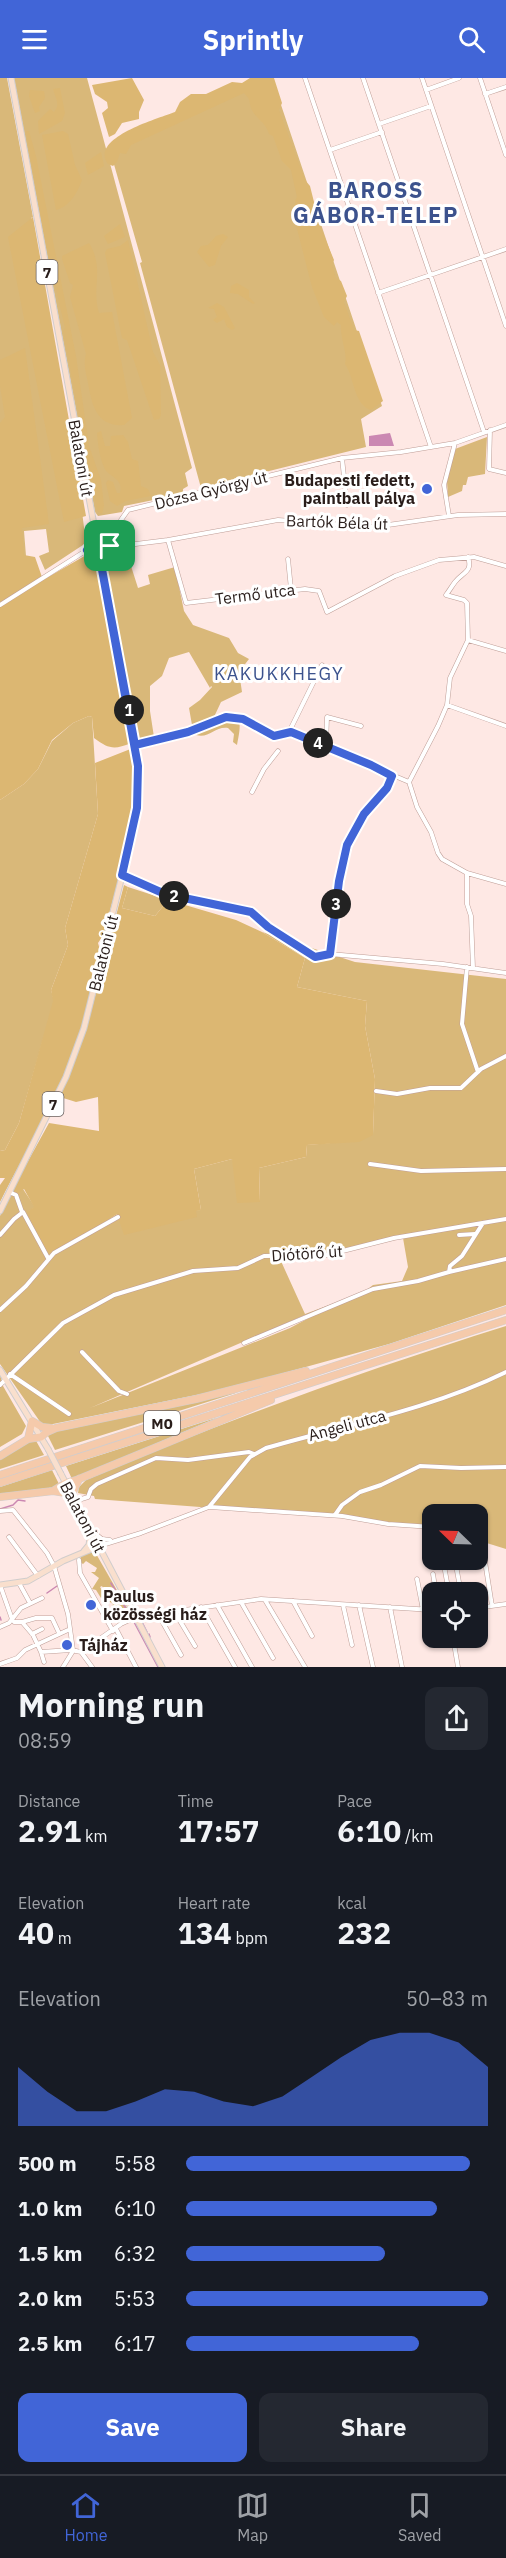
<!DOCTYPE html>
<html lang="en">
<head>
<meta charset="utf-8">
<style>
  :root { --surface:#171b24; --page:#242831; --text:#f1f3f6; --muted:#9ea1a6; --line:#363941; --accent:#4165d7 }
  body { margin:0; font-family:"IBM Plex Sans",sans-serif; background:var(--page); color:var(--text); height:100vh; display:flex; flex-direction:column; font-size:22px; white-space:nowrap }
  * { box-sizing:border-box; margin:0 }
  p { font-size:20px; color:var(--muted) }
  .icon { flex:none; width:33px; height:33px; fill:none; stroke:currentColor; stroke-width:2; stroke-linecap:round; stroke-linejoin:round }
  .map { position:relative; height:1589px; overflow:hidden }
  .drawer { display:flex; flex-direction:column; background:var(--surface); flex:1 }
  .drawer>* { flex:none }
  .needle { width:39px; rotate:293deg }
  .buttons { position:absolute; left:422px; top:1426px; display:grid; gap:12px }
  .buttons a { display:grid; place-items:center; width:66px; height:66px; border-radius:12px; background:var(--surface); box-shadow:0 2px 4px #0004; font-size:30px }
  .pin { position:absolute; display:grid; place-items:center; width:51px; height:51px; color:#fff; margin:-26px; border-radius:12px; box-shadow:0 3px 9px #0006 }
  .km { position:absolute; width:30px; height:30px; margin:-15px; border-radius:50%; background:#222; color:#fff; font-size:16px; line-height:30px; text-align:center }
  .round { display:grid; place-items:center; flex:none; width:63px; height:63px; border-radius:12px; background:var(--page) }
  .overview { display:flex; align-items:center; justify-content:space-between; height:102px; padding:0 18px }
  h1 { font-size:33px; font-weight:700; line-height:45px }
  .metrics { display:grid; grid-template-columns:repeat(3,1fr); gap:9px; height:102px; padding:6px 18px }
  .metrics div { display:grid; align-content:center }
  .metrics b { font-size:30px; font-weight:700 }
  .metrics small { font-size:16px; font-weight:400 }
  .metrics p { font-size:16px }
  .chart { height:168px; padding:12px 18px }
  .chart p { display:flex; justify-content:space-between }
  .chart svg { width:100%; height:108px; margin-top:6px; fill:var(--accent); opacity:.7 }
  .cta { display:flex; gap:12px; margin-top:auto; padding:12px 18px }
  .cta a { flex:1; height:69px; border-radius:12px; background:var(--accent); color:#fff; font-size:24px; font-weight:700; line-height:69px; text-align:center }
  .cta a+a { background:var(--page); color:var(--text) }
  ul { padding:0 18px; list-style:none; font-size:20px }
  li { display:grid; grid-template-columns:96px 72px 1fr; align-items:center; height:45px }
  li i { height:15px; border-radius:8px; background:var(--accent) }
  header { display:flex; justify-content:space-between; align-items:center; height:78px; padding:0 18px; background:var(--accent); color:#fff; font-size:27px; font-weight:700 }
  .tabs { display:flex; justify-content:space-around; align-items:center; height:84px; border-top:2px solid var(--line); background:var(--surface); font-size:16px; color:var(--muted) }
  .tabs a { display:grid; justify-items:center; gap:3px }
  .tabs .on { color:var(--accent) }
  .map>svg:first-child { display:block }
  .green { fill:#d9b879; fill-rule:evenodd }
  .forest { fill:#dcb772 }
  .water { fill:#cb88b2 }
  .lines { fill:none; stroke-linecap:round; stroke-linejoin:round }
  .stream { stroke:#cb88b2; stroke-width:1.5 }
  .minor-casing { stroke:#bf9e97; stroke-width:5 }
  .major-casing { stroke:#d0cdcd; stroke-width:7 }
  .highway-casing { stroke:#d0cdcd; stroke-width:8 }
  .minor { stroke:#fff; stroke-width:4 }
  .major { stroke:#f9dfcd; stroke-width:5 }
  .highway { stroke:#f5caab; stroke-width:7 }
  .major-bridge-casing { stroke:#d0cdcd; stroke-width:7; stroke-linecap:butt }
  .major-bridge { stroke:#f9dfcd; stroke-width:5 }
  .route-casing { stroke:#fff; stroke-width:12 }
  .route { stroke:#4165d7; stroke-width:8 }
  .poi-dot { fill:#4165d7; stroke:#fff; stroke-width:2 }
  .labels { text-anchor:middle; dominant-baseline:central; stroke-width:6; stroke-linejoin:round; paint-order:stroke }
  .shield { fill:#fff; stroke:#69615f; stroke-width:1.5 }
  .shield-label { font-size:15px; font-weight:bold; fill:#291d1a }
  .street-label { font-size:16px; fill:#291d1a; stroke:#fff }
  .poi-label { font-size:16px; font-weight:bold; fill:#291d1a; stroke:#fff; text-anchor:start }
  .neighbourhood-label { font-size:18px; letter-spacing:1.5px; fill:#3c528d; stroke:#fff }
  .district-label { font-size:22px; font-weight:bold; letter-spacing:1.5px; fill:#3c528d; stroke:#fff }
</style>
</head>
<body>
<header><svg class="icon" aria-label="menu" viewBox="0 0 24 24"><path d="M4 6h16M4 12h16M4 18h16"/></svg>Sprintly<svg class="icon" aria-label="search" viewBox="0 0 24 24"><circle cx="10" cy="10" r="6"/><path d="M15 15l6 6"/></svg></header>
<div class="map">
<svg width="506" height="1589" viewBox="0 0 506 1589">
  <rect width="100%" height="100%" fill="#fee8e4"/>
  <!-- green -->
  <path class="green" d="M0,0H7L33,139L31,140L78,402L86,465L45,492L39,478L49,474L46,451L24,453L26,478L0,524Z
    M14,0H87L192,390L185,395L188,408L183,411V416L124,428L122,434L98,438L95,434Z
    M254,0H272L382,328L361,341L366,369L201,410L140,185L142,184L111,76Z
    M487,359L485,396L468,399L466,407H463L462,413L448,419L447,404L455,371Z
    M121,470V482L124,489L131,488L138,510L150,506L148,497L175,489L184,533L193,547L229,560L238,575L249,581L239,594L242,614L221,624L214,639L192,647L189,630L200,622L212,609L211,608L210,610L189,574L169,580L162,598L150,608V633L154,659L141,663L137,661L103,478L109,472Z
    M89,638L92,639L98,736L65,850L68,867L51,912L54,923L19,1045L5,1072L0,1073V722L24,706L38,691L52,663L73,645Z
    M224,641L239,643C241,649 238,661 237,667L233,664L234,656L228,650C215,648 209,661 196,657V653Z
    M128,809L168,822L155,838L122,830Z
    M262,854L355,884L506,901V1227L389,1266L226,1311L43,1348L0,1286V1138L12,1112L23,1111L35,1129L28,1134L49,1177L61,1168L99,1149L117,1136L201,1132L194,1091L232,1081L260,1123L259,1090L306,1079L307,1067L343,1064L373,1056L375,1001L365,948L367,923L297,909L305,880ZM403,1160L408,1189L402,1203L373,1207L364,1214L305,1236L280,1181L326,1178ZM305,1237L307,1241L290,1250L90,1330Z
    M506,1248V1471L477,1462V1437H432V1449L347,1440L95,1421L94,1418L78,1415L79,1409L86,1402C223,1343 363,1293 506,1248Z
    M0,1296L3,1308L26,1348L22,1356L0,1369Z
    M239,1314L55,1372L47,1356L51,1354Z
    M219,1339L72,1401L66,1388Z
    M35,1361L44,1377L0,1391V1381Z
    M52,1392L59,1406L57,1409L0,1416V1409Z
    M95,1474L130,1535L128,1540L117,1547L121,1540L111,1531L113,1526L107,1522L105,1526L102,1525L107,1518L102,1508L100,1509L105,1517L101,1520L96,1512L92,1511L99,1500L91,1494H95L97,1490L86,1483L83,1486L80,1484L81,1477Z"/>
  <!-- forest -->
  <path class="forest" d="M132,0L144,22L139,34V41L122,45L115,56L109,59L102,35L108,30L107,24L95,16L92,7Z
    M250,0H274L282,25L279,32L305,102L310,108L320,148L334,182L332,186L336,200L341,203L347,218L344,224L354,252L359,253L383,323L371,332C353,326 355,300 345,286C348,275 340,261 341,247L337,244L334,248L324,239L312,209L295,143V123L297,119L291,92L282,83L273,58L269,56C266,44 256,41 252,32C248,23 252,23 244,15L131,67L126,76L120,75L117,84L113,88L108,86C89,60 157,41 175,34L180,24L191,16H206L232,4L242,5Z
    M60,10L65,35L62,43L39,56L38,43L50,31L54,34C61,27 55,19 53,11Z
    M30,12L44,13L45,20L39,29L40,33L35,35L29,18Z
    M26,53H29L36,78L76,278L89,368L101,402L104,428L102,436L97,433L63,253L65,250L46,169Z
    M63,53L68,56L75,87L82,102C78,114 69,129 56,132L42,57Z
    M101,74L104,88L88,97L85,85Z
    M33,139L86,438L64,444L8,159Z
    M120,146L125,159L108,166L104,158Z
    M223,156L228,159L221,168L215,187L209,189L197,174L201,168L208,167L216,158Z
    M128,162L153,274L160,287L161,337L159,341L154,342L127,262L122,260L105,175L107,171L120,168Z
    M89,165C105,191 91,209 99,235L112,234L132,340L124,347C97,349 92,328 88,305C86,295 83,287 86,276L70,219L73,207L70,205L62,181V178Z
    M237,205L249,212V219L255,225L253,226L238,216L230,215L231,208Z
    M217,225L224,229L235,250L232,252L227,249L224,241L217,245L213,242L217,239L214,231L208,230Z
    M25,270L49,446L22,450L24,477L35,479L43,502L88,476L95,480L131,665C114,672 109,671 94,660L92,639L89,638L73,645L52,662L38,691L24,706L0,722V345L5,339L0,308V282Z
    M101,353L105,368H110L111,358L123,357L128,364L132,381L138,383L141,408L148,411L151,418L126,423L117,428L110,423L106,405L108,402L113,404L117,415H120C124,399 108,400 104,389C99,378 98,366 97,355Z
    M133,670C140,734 120,794 104,856L98,865L100,872L98,881L92,890C91,895 93,899 93,904C84,975 33,1059 0,1124V1107L5,1100H0V1073L5,1072L19,1045L53,923L51,912L68,867L65,850L98,736L95,685Z
    M124,807L128,809L122,830L155,838L168,822L236,842L262,854L305,880L297,909L367,923L365,948L375,1001L373,1057L359,1064L307,1067L306,1079L259,1090L260,1124L237,1125L232,1081L194,1091L201,1132L196,1133L197,1139L124,1157L117,1136C95,1152 70,1161 48,1178L27,1134L34,1129L24,1111L17,1116L12,1112L49,1045L99,1053L98,1019L76,1024L60,1019L86,953Z"/>
  <!-- water -->
  <path class="water" d="M390,355L394,368H369V358Z"/>
  <g class="lines">
    <!-- stream -->
    <path class="stream" d="M18,1422L25,1423
      M0,1431L13,1427L18,1422
      M111,1505L129,1536
      M47,1515L57,1508
      M0,1539L1,1542
      M141,1542L147,1554
      M134,1544L158,1589
      M149,1556L150,1559"/>
    <!-- minor casing -->
    <g class="minor-casing">
      <path id="minor" d="M305,0L431,369
        M363,0L484,354
        M422,0L506,248
        M480,0L506,77
        M426,12L459,0
        M485,16L506,9
        M379,46L431,28
        M330,72L382,54
        M378,215L506,171
        M490,352L489,391L506,395
        M342,380L347,427
        M449,438L444,407L455,365
        M97,458L103,465L110,468
        M168,462L186,525L305,511L319,513L327,534L395,498L439,482L474,479L506,488
        M125,466L121,442L128,432L342,380L401,374L455,365L506,347
        M87,471L93,463L94,454
        M288,481L291,511
        M0,527L87,472L168,462L278,442L374,449L458,437L506,436
        M468,562L467,525L464,522L446,517C449,513 452,508 455,504C463,494 473,494 468,479
        M447,627L506,648
        M289,654L322,587
        M135,667L188,654L226,639L243,641L274,658L291,654L409,704L417,729L431,754L438,775L442,781L467,795L506,806
        M326,668L327,639L361,648
        M409,704L438,648L447,627L450,600L468,562L506,573
        M252,714L264,691L278,673
        M467,796V826L471,838L473,890
        M123,797L165,816L251,834L268,848L314,879L330,876L443,886L506,895
        M330,876L339,803L347,767L364,736L387,710L392,698
        M467,889L462,946L478,994
        M376,1013L397,1016L430,1010H461L481,991L506,978
        M370,1086L421,1093L506,1091
        M9,1114L16,1117L22,1134
        M0,1157L14,1141L23,1134L48,1180
        M459,1157L475,1156
        M449,1194L506,1181
        M0,1232L26,1208L54,1175L118,1139
        M244,1265L373,1211L418,1203L449,1194L450,1188L462,1178L483,1145
        M82,1274L119,1313L127,1316
        M10,1296L69,1336
        M0,1307L63,1245L114,1217L193,1193L238,1190L264,1178L327,1177L394,1160L506,1141
        M75,1423L88,1419L91,1411L97,1406L156,1380L188,1382L249,1374L254,1376
        M210,1429L342,1438L388,1446L432,1449
        M0,1433L13,1432L47,1475L54,1488L68,1536L73,1572
        M335,1437L342,1427L360,1414L381,1407L420,1388L461,1390L506,1389
        M93,1454L102,1461L110,1462
        M9,1459L38,1498
        M99,1468L141,1455L209,1429L250,1379L266,1370C346,1347 431,1331 506,1294
        M483,1471L492,1528
        M79,1482L80,1495L113,1553
        M443,1482L449,1515
        M455,1482L461,1515
        M433,1496L436,1515
        M417,1501L423,1532
        M19,1505L30,1525
        M0,1507L12,1541
        M265,1522L305,1589
        M293,1523L312,1558
        M241,1524L273,1580
        M217,1527L252,1589
        M343,1527L352,1567
        M359,1527L373,1589
        M201,1529L235,1589
        M390,1529L402,1589
        M477,1530L506,1526
        M174,1533L195,1568
        M158,1536L181,1577
        M12,1541L14,1544H22L33,1557L41,1574L71,1572L81,1574L121,1546L136,1539L261,1521L432,1532
        M22,1544L36,1540H52L59,1555
        M0,1549L9,1545L21,1530L42,1520
        M116,1551L136,1589
        M32,1556L42,1551
        M453,1560L458,1589
        M41,1574L44,1584
        M81,1574L92,1589
        M0,1586L17,1580L25,1572L68,1552
        M63,1589L73,1573"/>
    </g>
    <!-- major casing -->
    <g class="major-casing">
      <path id="major" d="M0,1133L66,999L84,950L133,754L138,708L135,667L11,0
        M0,1292L48,1371
        M61,1396L162,1589
        M84,1473L89,1467L91,1454
        M0,1507L28,1503L63,1483L99,1468"/>
    </g>
    <!-- highway casing -->
    <g class="highway-casing">
      <path id="highway" d="M28,1361L32,1343L42,1349L51,1350
        M0,1378L28,1361L41,1359L47,1354L56,1350L196,1321L306,1293
        M0,1397L506,1232
        M0,1405L506,1242
        M53,1413L66,1405L79,1401L271,1322
        M0,1419L53,1413L72,1416L79,1401"/>
    </g>
    <!-- minor -->
    <use href="#minor" class="minor"/>
    <!-- major -->
    <use href="#major" class="major"/>
    <!-- highway -->
    <use href="#highway" class="highway"/>
    <!-- major-bridge casing -->
    <g class="major-bridge-casing">
      <path id="major-bridge" d="M48,1371L61,1396"/>
    </g>
    <!-- major-bridge -->
    <use href="#major-bridge" class="major-bridge"/>
  </g>
  <g class="lines">
    <!-- route casing -->
    <g class="route-casing">
      <path id="route" d="M110,468L103,465L94,451L93,463L87,472L98,470L138,688L137,730L122,797L165,816L251,834L268,849L315,879L330,876L339,803L347,767L364,736L387,710L392,698L371,687L291,654L274,658L243,641L226,639L188,654L135,667L98,470L110,468"/>
    </g>
    <!-- route -->
    <use href="#route" class="route"/>
  </g>
  <!-- markers -->
  <g class="poi-dot">
    <circle cx="427" cy="411" r="6"/>
    <circle cx="91" cy="1527" r="6"/>
    <circle cx="67" cy="1567" r="6"/>
  </g>
  <g class="labels">
    <!-- shield labels -->
    <g class="shield">
      <rect x="36.5" y="182" width="21" height="24" rx="4.5"/>
      <rect x="42.5" y="1014" width="21" height="24" rx="4.5"/>
      <rect x="144" y="1333" width="36" height="24" rx="4.5"/>
    </g>
    <g class="shield-label">
      <text x="47" y="194">7</text>
      <text x="53" y="1026">7</text>
      <text x="162" y="1345">M0</text>
    </g>
    <!-- street labels -->
    <g class="street-label">
      <text transform="translate(81 380) rotate(80)">Balatoni út</text>
      <text transform="translate(211 412) rotate(-14)">Dózsa György út</text>
      <text transform="translate(337 444) rotate(2)">Bartók Béla út</text>
      <text transform="translate(255 516) rotate(-7)">Termő utca</text>
      <text transform="translate(103 875) rotate(-76)">Balatoni út</text>
      <text transform="translate(307 1175) rotate(-4)">Diótörő út</text>
      <text transform="translate(347 1347) rotate(-15)">Angeli utca</text>
      <text transform="translate(83 1439) rotate(62)">Balatoni út</text>
    </g>
    <!-- poi labels -->
    <g class="poi-label">
      <text x="415" y="402" text-anchor="end">Budapesti fedett,<tspan x="415" dy="18">paintball pálya</tspan></text>
      <text x="103" y="1518">Paulus<tspan x="103" dy="18">közösségi ház</tspan></text>
      <text x="79" y="1567">Tájház</text>
    </g>
    <!-- neighbourhood labels -->
    <g class="neighbourhood-label">
      <text x="279" y="595">KAKUKKHEGY</text>
    </g>
    <!-- district labels -->
    <g class="district-label">
      <text x="376" y="111">BAROSS<tspan x="376" dy="25">GÁBOR-TELEP</tspan></text>
    </g>
  </g>
</svg>
<div class="buttons">
<a><svg class="needle" viewBox="-14 -14 28 28"><path d="M0-13l5 13h-10z" fill="#e53935"/><path d="M0 13l5-13h-10z" fill="#9ea1a6"/></svg></a>
<a><svg class="icon" aria-label="locate" viewBox="0 0 24 24"><circle cx="12" cy="12" r="6"/><path d="M12 2v4M12 18v4M2 12h4M18 12h4"/></svg></a>
</div>
<div class="pin" style="left:110px;top:468px;background:#1e9e55"><svg class="icon" aria-label="arrive" viewBox="0 0 24 24"><path d="M6 21V4h12l-3 4 3 4H6"/></svg></div>
<b class="km" style="left:129px;top:632px">1</b>
<b class="km" style="left:174px;top:818px">2</b>
<b class="km" style="left:336px;top:826px">3</b>
<b class="km" style="left:318px;top:665px">4</b>
</div>
<section class="drawer">
<div class="overview"><div><h1>Morning run</h1><p>08:59</p></div><a class="round"><svg class="icon" aria-label="share" viewBox="0 0 24 24"><path d="M12 15V3M7 8l5-5 5 5M5 13v7h14v-7"/></svg></a></div>
<div class="metrics">
<div><p>Distance</p><b>2.91<small> km</small></b></div>
<div><p>Time</p><b>17:57</b></div>
<div><p>Pace</p><b>6:10<small> /km</small></b></div>
</div>
<div class="metrics">
<div><p>Elevation</p><b>40<small> m</small></b></div>
<div><p>Heart rate</p><b>134<small> bpm</small></b></div>
<div><p>kcal</p><b>232</b></div>
</div>
<div class="chart"><p><span>Elevation</span>50–83 m</p>
<svg viewBox="0 0 160 44" preserveAspectRatio="none"><path d="M0 44V20L10 30L20 38L30 38L40 34L50 29L60 30L70 34L80 36L90 32L100 24L110 16L120 9L130 6L140 6L150 10L160 20V44z"/></svg>
</div>
<ul>
<li><b>500 m</b>5:58<i style="width:94%"></i></li>
<li><b>1.0 km</b>6:10<i style="width:83%"></i></li>
<li><b>1.5 km</b>6:32<i style="width:66%"></i></li>
<li><b>2.0 km</b>5:53<i style="width:100%"></i></li>
<li><b>2.5 km</b>6:17<i style="width:77%"></i></li>
</ul>
<div class="cta"><a>Save</a><a>Share</a></div>
</section>
<nav class="tabs">
<a class="on"><svg class="icon" aria-label="home" viewBox="0 0 24 24"><path d="M3 11l9-7 9 7M6 9v11h12V9"/></svg>Home</a>
<a><svg class="icon" aria-label="map" viewBox="0 0 24 24"><path d="M3 6l6-2 6 2 6-2v14l-6 2-6-2-6 2zM9 4v14M15 6v14"/></svg>Map</a>
<a><svg class="icon" aria-label="saved" viewBox="0 0 24 24"><path d="M7 4h10v16l-5-4-5 4z"/></svg>Saved</a>
</nav>
</body>
</html>
